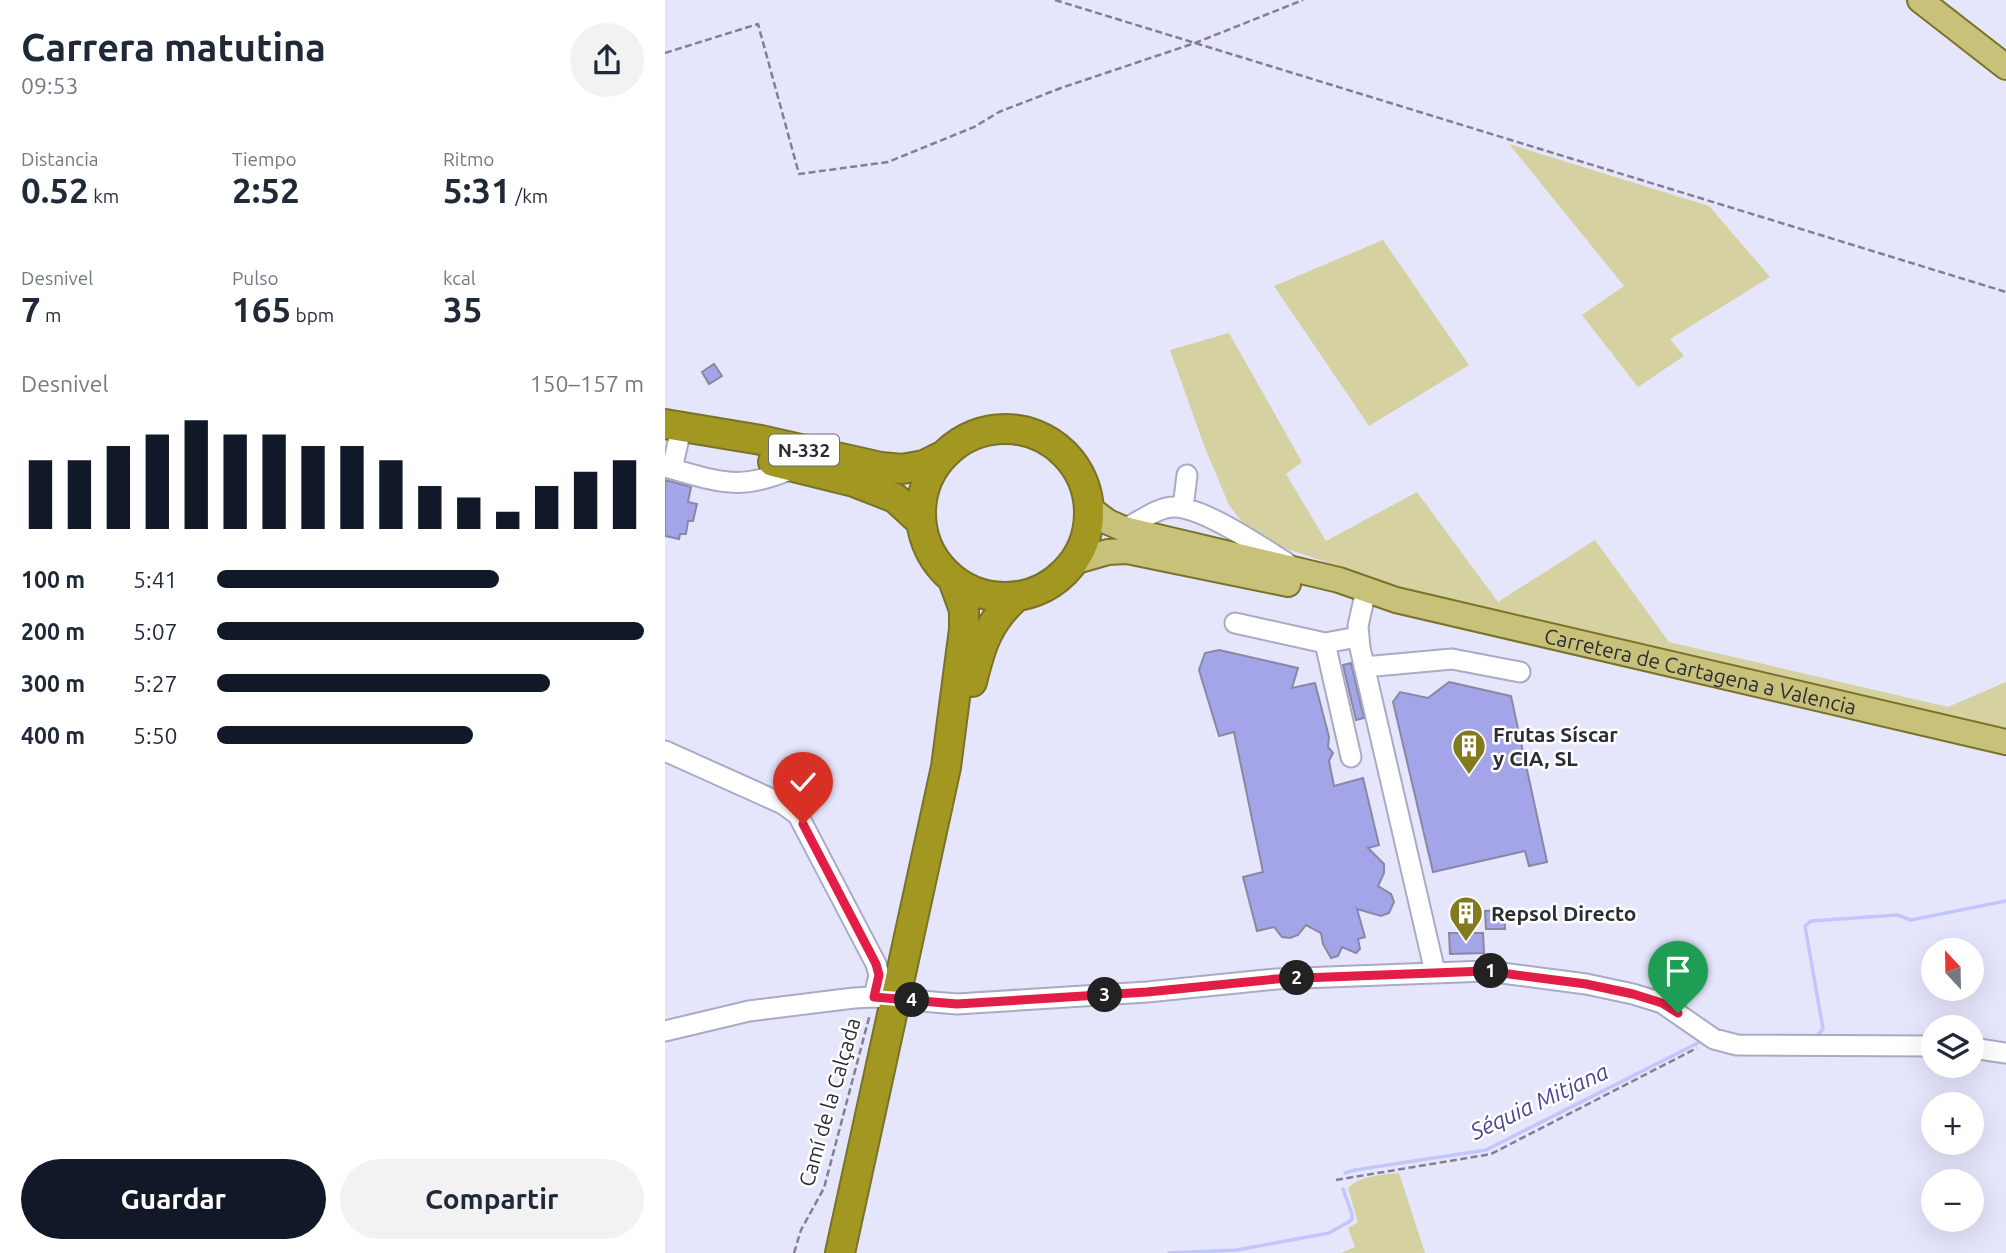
<!DOCTYPE html>
<html lang="es">
<head>
<meta charset="utf-8">
<style>
  :root { --surface:#fff; --page:#f2f2f3; --text:#1f2937; --muted:#747a83; --accent:#111827 }
  body { margin:0; font-family:Ubuntu,sans-serif; background:var(--page); color:var(--text); height:100vh; display:flex; flex-direction:column; font-size:26px; white-space:nowrap }
  * { box-sizing:border-box; margin:0 }
  p { font-size:23px; color:var(--muted) }
  .icon { flex:none; width:38px; height:38px; fill:none; stroke:currentColor; stroke-width:2; stroke-linecap:round; stroke-linejoin:round }
  .map { position:relative; flex:1; overflow:hidden }
  .drawer { display:flex; flex-direction:column; background:var(--surface); width:665px }
  .drawer>* { flex:none }
  .needle { width:46px; rotate:338deg }
  .controls { position:absolute; left:1256px; top:938px; display:grid; gap:14px }
  .controls a { display:grid; place-items:center; width:63px; height:63px; border-radius:50%; background:var(--surface); box-shadow:0 7px 28px #0002; font-size:35px }
  .pin { position:absolute; display:grid; place-items:center; width:60px; height:60px; color:#fff; margin:-72px -30px; border-radius:50% 50% 50% 0; rotate:-45deg; box-shadow:0 0 7px #0007 }
  .pin .icon { rotate:45deg }
  .km { position:absolute; width:35px; height:35px; margin:-18px; border-radius:50%; background:#222; color:#fff; font-size:19px; line-height:35px; text-align:center }
  .round { display:grid; place-items:center; flex:none; width:74px; height:74px; border-radius:37px; background:var(--page) }
  .head { display:flex; align-items:center; justify-content:space-between; height:119px; padding:0 21px }
  h1 { font-size:38px; font-weight:700; line-height:52px }
  .metrics { display:grid; grid-template-columns:repeat(3,1fr); gap:10px; height:119px; padding:7px 21px }
  .metrics div { display:grid; align-content:center }
  .metrics b { font-size:35px; font-weight:700 }
  .metrics small { font-size:19px; font-weight:400 }
  .metrics p { font-size:19px }
  .chart { height:196px; padding:14px 21px }
  .chart p { display:flex; justify-content:space-between }
  .chart svg { width:100%; height:126px; margin-top:7px; stroke:var(--accent); stroke-width:6 }
  .action { display:flex; gap:14px; margin-top:auto; padding:14px 21px }
  .action a { flex:1; height:80px; border-radius:42px; background:var(--accent); color:#fff; font-size:28px; font-weight:700; line-height:80px; text-align:center }
  .action a+a { background:var(--page); color:var(--text) }
  ul { padding:0 21px; list-style:none; font-size:23px }
  li { display:grid; grid-template-columns:112px 84px 1fr; align-items:center; height:52px }
  li i { height:18px; border-radius:9px; background:var(--accent) }
  main { display:flex; flex:1; min-height:0 }
  .map>svg:first-child { display:block }
  .green { fill:#d5d1a1 }
  .lines { fill:none; stroke-linecap:round; stroke-linejoin:round }
  .stream { stroke:#c3c5fd; stroke-width:3.5 }
  .building { fill:#a4a4e9; stroke:#8788a1; stroke-width:2 }
  .minor-casing { stroke:#a9aac4; stroke-width:23 }
  .major-casing { stroke:#797228; stroke-width:28 }
  .highway-casing { stroke:#797228; stroke-width:32 }
  .path { stroke:#808090; stroke-width:2.5; stroke-dasharray:7 3.5; stroke-linecap:butt }
  .minor { stroke:#fff; stroke-width:19 }
  .major { stroke:#c7c179; stroke-width:24 }
  .highway { stroke:#a29720; stroke-width:28 }
  .route-casing { stroke:#fff; stroke-width:14 }
  .route { stroke:#e11d48; stroke-width:9 }
  .labels { text-anchor:middle; dominant-baseline:central; stroke-width:5; stroke-linejoin:round; paint-order:stroke }
  .shield { fill:#fff; stroke:#6b6b72; stroke-width:2 }
  .shield-label { font-size:19px; font-weight:bold; fill:#2c2c36 }
  .street-label { font-size:21px; fill:#2c2c36; stroke:#fff }
  .poi-label { font-size:21px; font-weight:bold; fill:#2c2c36; stroke:#fff; text-anchor:start }
  .water-label { font-size:23px; font-style:italic; fill:#4b4495; stroke:#fff }
</style>
</head>
<body>
<main>
<section class="drawer">
<div class="head"><div><h1>Carrera matutina</h1><p>09:53</p></div><a class="round"><svg class="icon" aria-label="share" viewBox="0 0 24 24"><path d="M12 15V3M7 8l5-5 5 5M5 13v7h14v-7"/></svg></a></div>
<div class="metrics">
<div><p>Distancia</p><b>0.52<small> km</small></b></div>
<div><p>Tiempo</p><b>2:52</b></div>
<div><p>Ritmo</p><b>5:31<small> /km</small></b></div>
</div>
<div class="metrics">
<div><p>Desnivel</p><b>7<small> m</small></b></div>
<div><p>Pulso</p><b>165<small> bpm</small></b></div>
<div><p>kcal</p><b>35</b></div>
</div>
<div class="chart"><p><span>Desnivel</span>150–157 m</p>
<svg viewBox="0 0 160 44" preserveAspectRatio="none"><path d="M5 44V20M15 44V20M25 44V15M35 44V11M45 44V6M55 44V11M65 44V11M75 44V15M85 44V15M95 44V20M105 44V29M115 44V33M125 44V38M135 44V29M145 44V24M155 44V20"/></svg>
</div>
<ul>
<li><b>100 m</b>5:41<i style="width:66%"></i></li>
<li><b>200 m</b>5:07<i style="width:100%"></i></li>
<li><b>300 m</b>5:27<i style="width:78%"></i></li>
<li><b>400 m</b>5:50<i style="width:60%"></i></li>
</ul>
<div class="action"><a>Guardar</a><a>Compartir</a></div>
</section>
<div class="map">
<svg width="1341" height="1253" viewBox="0 0 1341 1253">
  <rect width="100%" height="100%" fill="#e5e6fc"/>
  <!-- green -->
  <path class="green" d="M844,144L1044,206L1105,277L1005,339L1019,356L973,387L917,315L959,286Z
    M718,240L804,365L704,426L609,286Z
    M564,333L637,462L621,474L661,541L752,492L833,602L930,540L1004,642L1283,707L1341,682V731L757,594L589,538L564,505L540,448L505,350Z
    M734,1173L760,1253H676L690,1247L683,1228L693,1222L683,1188C696,1175 716,1175 734,1173Z"/>
  <g class="lines">
    <!-- stream -->
    <path class="stream" d="M1149,1037L1152,1036L1158,1029L1140,926L1146,921L1232,915L1246,920L1341,901
      M680,1173L690,1170L821,1150L1033,1043
      M504,1253L572,1250L664,1233L687,1220V1214L678,1189"/>
  </g>
  <!-- building -->
  <path class="building" d="M49,364L57,376L44,384L37,372Z
    M0,480L26,487L23,502L32,504L28,521H23L21,534H15L14,539L0,536Z
    M554,650L633,668L627,688L650,683L664,737L663,747L668,753L664,761L669,786L698,778L714,845L703,848L719,864V873L713,886L726,894L729,902L724,913L716,916L692,909L700,937L693,939L695,949L691,953L677,947L673,956L666,958L658,944L656,933L641,925L633,935L625,938L617,937L609,927L592,931L578,877L598,872L569,732L554,736L534,670L540,653Z
    M686,663L699,718L691,720L678,665Z
    M784,682L846,696L882,862L864,866L860,851L768,872L728,702L735,692L763,698Z
    M839,910L840,929H821L820,911Z
    M784,933H818L819,953L785,954Z"/>
  <g class="lines">
    <!-- minor casing -->
    <g class="minor-casing">
      <path id="minor" d="M0,467C56,482 74,492 129,468
        M7,469L14,438
        M518,508L522,475
        M459,529C475,522 492,507 509,507C538,507 596,547 622,563
        M699,599L693,626L695,648L770,972
        M570,623L660,643L693,637
        M660,643L686,757
        M699,667L787,659L855,672
        M0,751L118,804L133,815L211,964L214,975L209,997
        M0,1031L84,1011L189,998L209,997L292,1004L482,992L611,979L821,971L921,984L968,994L997,1003L1049,1039L1072,1045L1269,1046
        M1307,1048L1341,1053"/>
    </g>
    <!-- major casing -->
    <g class="major-casing">
      <g id="major">
        <path d="M1255,0L1341,67"/>
        <path id="s1" d="M424,508L443,522L459,529L674,580L731,600L1341,742"/>
        <path d="M408,562L443,552L462,551L623,584"/>
      </g>
    </g>
    <!-- highway casing -->
    <g class="highway-casing">
      <path id="highway" d="M0,424L96,440L216,467L237,469L259,465L277,456
        M256 513a84 84 0 1 1 168 0a84 84 0 1 1-168 0Z
        M108,462L189,482L230,498L255,521
        M307,682C316,645 323,622 352,596
        M175,1253L281,767L299,629V610L288,580"/>
    </g>
    <!-- path -->
    <path class="path" d="M390,0L1341,292
      M0,53L93,24L134,174L223,162L309,127L334,112L396,88L530,43L638,0
      M671,1180L826,1154L1032,1048
      M129,1253L136,1230L159,1188L205,1014"/>
    <!-- minor -->
    <use href="#minor" class="minor"/>
    <!-- major -->
    <use href="#major" class="major"/>
    <!-- highway -->
    <use href="#highway" class="highway"/>
  </g>
  <g class="lines">
    <!-- route casing -->
    <g class="route-casing">
      <path id="route" d="M138,824L211,964L214,975L209,997L292,1004L482,992L611,979L821,971L921,984L968,994L997,1003L1013,1013"/>
    </g>
    <!-- route -->
    <use href="#route" class="route"/>
  </g>
  <!-- icons -->
  <defs>
    <g id="building-pin" transform="scale(1.75)"><path d="M0 17L-7.5 6A9.5 9.5 0 1 1 7.5 6Z" fill="#837a20" stroke="#fff"/><path d="M-4-6H4V6H1V3H-1V6H-4ZM-2.5-4.3h1.7v1.8h-1.7ZM.8-4.3h1.7v1.8H.8ZM-2.5-1h1.7V.8h-1.7ZM.8-1h1.7V.8H.8Z" fill="#fff"/></g>
  </defs>
  <g fill-rule="evenodd">
    <use href="#building-pin" x="804" y="746"/>
    <use href="#building-pin" x="801" y="913"/>
  </g>
  <g class="labels">
    <!-- shield labels -->
    <rect class="shield" x="104" y="434.5" width="70" height="31" rx="5"/>
    <g class="shield-label">
      <text x="139" y="450">N-332</text>
    </g>
    <!-- street labels -->
    <g class="street-label">
      <text stroke="none"><textPath href="#s1" startOffset="635">Carretera de Cartagena a Valencia</textPath></text>
      <text transform="translate(164 1102) rotate(-74)">Camí de la Calçada</text>
    </g>
    <!-- poi labels -->
    <g class="poi-label">
      <text x="828" y="734">Frutas Síscar<tspan x="828" dy="24">y CIA, SL</tspan></text>
      <text x="826" y="913">Repsol Directo</text>
    </g>
    <!-- water labels -->
    <g class="water-label">
      <text transform="translate(874 1101) rotate(-25)">Séquia Mitjana</text>
    </g>
  </g>
</svg>
<div class="controls">
<a><svg class="needle" viewBox="-14 -14 28 28"><path d="M0-13l5 13h-10z" fill="#e53935"/><path d="M0 13l5-13h-10z" fill="#747a83"/></svg></a>
<a><svg class="icon" aria-label="layers" viewBox="0 0 24 24"><path d="M12 4l9 5-9 5-9-5zM3 14l9 5 9-5"/></svg></a>
<a>+</a>
<a>−</a>
</div>
<div class="pin" style="left:1013px;top:1013px;background:#1e9e55"><svg class="icon" aria-label="arrive" viewBox="0 0 24 24"><path d="M6 21V4h12l-3 4 3 4H6"/></svg></div>
<div class="pin" style="left:138px;top:824px;background:#d93025"><svg class="icon" aria-label="check" viewBox="0 0 24 24"><path d="M5 12l5 5 9-10"/></svg></div>
<b class="km" style="left:826px;top:971px">1</b>
<b class="km" style="left:632px;top:978px">2</b>
<b class="km" style="left:440px;top:995px">3</b>
<b class="km" style="left:247px;top:1000px">4</b>
</div>
</main>
</body>
</html>
